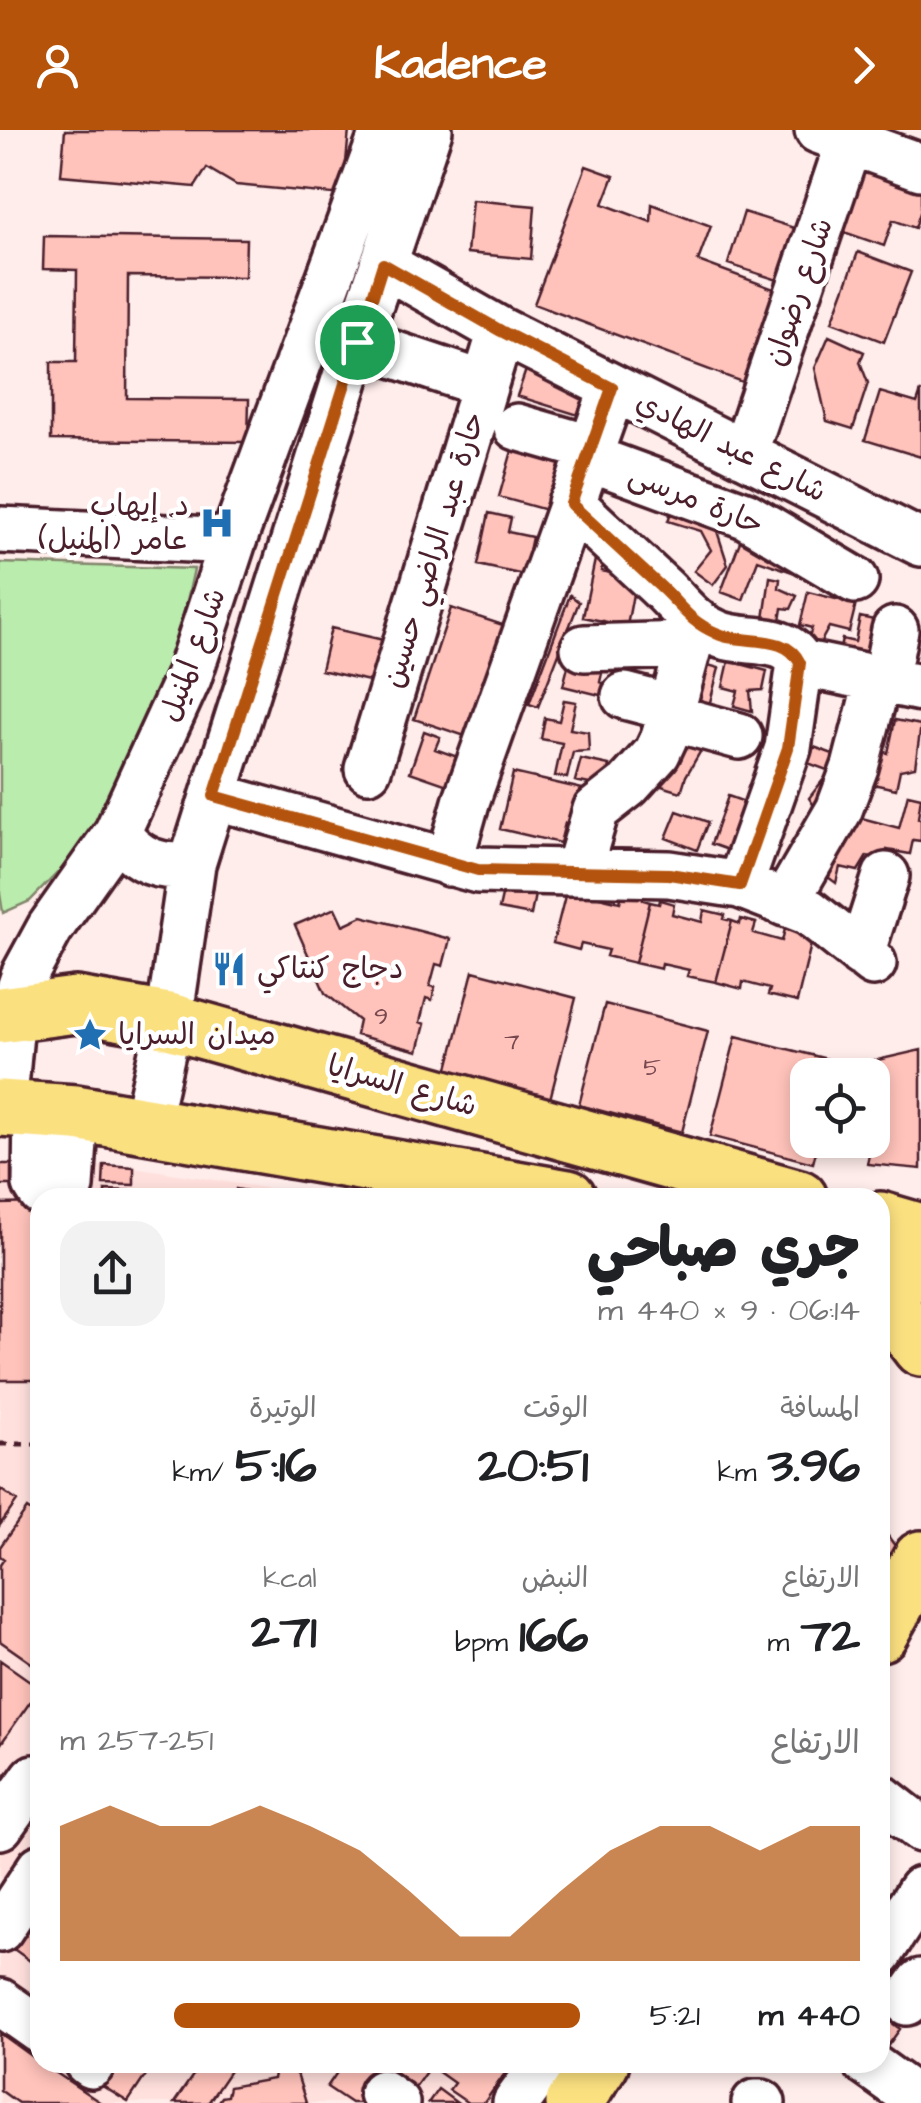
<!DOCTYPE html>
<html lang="ar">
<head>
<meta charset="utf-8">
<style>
  :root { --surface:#fff; --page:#f2f2f2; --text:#202124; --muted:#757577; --accent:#b45309 }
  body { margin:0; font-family:"Architects Daughter","Playpen Sans Arabic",sans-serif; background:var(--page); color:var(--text); direction:rtl; height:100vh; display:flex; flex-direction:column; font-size:38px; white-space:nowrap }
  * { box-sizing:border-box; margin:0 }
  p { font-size:32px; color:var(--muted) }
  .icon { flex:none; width:55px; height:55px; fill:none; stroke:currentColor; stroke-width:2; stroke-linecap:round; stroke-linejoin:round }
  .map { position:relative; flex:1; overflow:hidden; direction:ltr }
  .drawer { position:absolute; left:30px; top:1058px; width:860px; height:885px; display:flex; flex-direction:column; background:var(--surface); border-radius:30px; box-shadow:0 5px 15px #0003; direction:rtl }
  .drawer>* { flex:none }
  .controls { position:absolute; left:790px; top:928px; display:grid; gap:20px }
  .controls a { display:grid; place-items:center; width:100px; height:100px; border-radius:20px; background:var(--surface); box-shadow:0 5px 15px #0003; font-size:50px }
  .pin { position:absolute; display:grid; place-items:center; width:85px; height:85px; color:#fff; margin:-42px; border:5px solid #fff; border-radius:50%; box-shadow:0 2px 10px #0007 }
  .round { display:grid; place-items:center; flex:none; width:105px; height:105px; border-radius:30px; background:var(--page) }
  .summary { display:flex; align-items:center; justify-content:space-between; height:170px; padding:0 30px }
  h1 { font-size:55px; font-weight:800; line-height:75px }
  .stats { display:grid; grid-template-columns:repeat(3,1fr); gap:15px; height:170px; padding:10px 30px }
  .stats div { display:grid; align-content:center }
  .stats b { font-size:50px; font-weight:800 }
  .stats small { font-size:28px; font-weight:400 }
  .stats p { font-size:28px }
  .chart { height:280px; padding:20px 30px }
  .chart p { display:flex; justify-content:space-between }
  .chart svg { width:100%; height:180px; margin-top:10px; fill:var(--accent); opacity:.7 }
  ul { padding:0 30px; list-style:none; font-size:32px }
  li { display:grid; grid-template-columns:160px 120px 1fr; align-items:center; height:75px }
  li i { height:25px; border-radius:12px; background:var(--accent) }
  header { display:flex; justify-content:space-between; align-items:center; height:130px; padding:0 30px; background:var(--accent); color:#fff; font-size:45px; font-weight:800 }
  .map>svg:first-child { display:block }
  .built { fill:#ffe0dd }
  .green { fill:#b9ecad; stroke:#82866c; stroke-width:2.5 }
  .building { fill:#ffc3bb; stroke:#4a1f2b; stroke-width:2.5 }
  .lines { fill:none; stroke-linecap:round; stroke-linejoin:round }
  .minor-casing { stroke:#4a1f2b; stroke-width:52 }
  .major-casing { stroke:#4a1f2b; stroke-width:62 }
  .path { stroke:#4a1f2b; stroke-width:5; stroke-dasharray:8 8; stroke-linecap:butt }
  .minor { stroke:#fff; stroke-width:45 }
  .major { stroke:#fbe080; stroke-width:55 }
  .route-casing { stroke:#fff; stroke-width:20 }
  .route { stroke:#b45309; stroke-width:12 }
  .labels { text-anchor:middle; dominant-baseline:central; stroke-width:9; stroke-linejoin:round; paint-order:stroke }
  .number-label { font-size:25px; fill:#77484f }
  .street-label { font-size:30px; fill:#4a1f2b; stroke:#fff }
  .poi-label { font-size:30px; fill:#4a1f2b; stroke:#fff; text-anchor:start }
</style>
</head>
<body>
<header><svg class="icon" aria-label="forward" viewBox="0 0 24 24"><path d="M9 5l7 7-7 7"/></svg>Kadence<svg class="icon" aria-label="person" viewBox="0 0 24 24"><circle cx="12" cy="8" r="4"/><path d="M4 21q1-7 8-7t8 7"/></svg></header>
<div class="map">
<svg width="921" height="1973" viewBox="0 0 921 1973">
  <rect width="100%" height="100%" fill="#ffedeb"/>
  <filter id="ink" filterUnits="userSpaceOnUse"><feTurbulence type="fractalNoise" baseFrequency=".01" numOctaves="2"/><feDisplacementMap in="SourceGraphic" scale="20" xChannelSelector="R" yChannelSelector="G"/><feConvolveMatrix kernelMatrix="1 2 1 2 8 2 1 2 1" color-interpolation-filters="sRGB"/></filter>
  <g filter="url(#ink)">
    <!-- built -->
    <path class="built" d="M0,1034L134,1037L320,1067L40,1068V1932L578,1933L549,1973H0Z"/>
    <!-- green -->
    <path class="green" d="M0,433L194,439L184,484L143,608L80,720L30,771L3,783L0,764Z"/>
    <!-- building -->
    <path class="building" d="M65,0H349L343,65L236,55L207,38L195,57L61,45Z
      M881,32L921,46V80L915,98L893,90L884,116L841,101L862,42Z
      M586,36L614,46L603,74L651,92L652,74L711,96L698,131L782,162L747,254L534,174Z
      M472,70L535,76L531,129L467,123Z
      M744,82L807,102L790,154L728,134Z
      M44,106L246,109L245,147L128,146L127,268L249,269L248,312L51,310V232H76L77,140L43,139Z
      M858,122L911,142L884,212L832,192Z
      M829,206L864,222L860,232L868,253L853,299L827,291L815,238Z
      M529,231L596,265L588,288L517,266Z
      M921,261V327L865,310L880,262L917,273Z
      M515,310L573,327L557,383L499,367Z
      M673,376L726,391L717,401L728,435L713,455L694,441L711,420L701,401L668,391Z
      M489,383L511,388L508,402L532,407L524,445L478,435Z
      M742,406L798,426L792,442L758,430L743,470L721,462Z
      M596,425L604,426L601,441L636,448L627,496L583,487Z
      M770,447L780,449L779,458L797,466L791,479L782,478L780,491L764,489Z
      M808,462L856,474L849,502L829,497L819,515L808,509L812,498L800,495Z
      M570,465L579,472L538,577L529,574Z
      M451,478L515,499L481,603L468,598L465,606L414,589Z
      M860,487L888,493L881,525L867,522L864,534L838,528L842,509L855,512Z
      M331,498L392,512L382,554L321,540Z
      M572,521L605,530L600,552L615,556L612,568L563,556Z
      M729,531L767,541L763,560L750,561L752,581L734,576L738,561L723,557Z
      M701,533L719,538L706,587L688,582Z
      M564,570L576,572L570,599L588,602L589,621L573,622L567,648L555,646L562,613L541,609L545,588L559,591Z
      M895,590L921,595L915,637L900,640L896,659L859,651L867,618L888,623Z
      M424,601L440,607L435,619L466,630L456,658L410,642Z
      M691,603L706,612L686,646L681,662L652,653Z
      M814,617L841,627L820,685L809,668L830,641L808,633Z
      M581,629L609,635L604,657L575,651Z
      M513,643L591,661L583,697L565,693L560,713L500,699Z
      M908,664L921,667L918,688L921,690V711L913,710L910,724L887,720L885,729L867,726L858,741L840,737L836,753L821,742L858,687L899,698Z
      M728,666L753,675L736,723L711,714Z
      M677,681L708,692L697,720L666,708Z
      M506,748L537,754L531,785L499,779Z
      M568,754L591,765L620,772L623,761L644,766L643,770L650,772L635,833L606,826L608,820L581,814L579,820L553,813Z
      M660,770L674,774L672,784L702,792L704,780L725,785L724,789L732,791L716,852L687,846L689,840L662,834L661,839L635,833L650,772L659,774Z
      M335,778L343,795L362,786L450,809L443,836L436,834L430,856L435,857L432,870L426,868L420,892L425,894L418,921L356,905L359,891L325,863L295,795Z
      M741,789L756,793L753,803L782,811L785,799L806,804L805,808L812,810L797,872L768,865L770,859L743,852L742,859L716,852L732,791L740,794Z
      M473,841L576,868L550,969L447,942Z
      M605,874L708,901L682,1002L579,975Z
      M736,906L839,932L836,945H808V1010H819L813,1033L710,1006Z
      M921,920V1039L867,1034L872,1010L873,931Z
      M0,1034H11V1055H0Z
      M104,1035L134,1037V1055L103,1054Z
      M236,1059L285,1068H235Z
      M105,1060L217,1064V1068H105Z
      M40,1073V1250H0V1074Z
      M0,1359L17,1371L0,1395Z
      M27,1379L40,1388V1539L0,1511V1435L4,1429L0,1426V1417Z
      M880,1395L898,1420L880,1432Z
      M0,1530L40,1558L0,1615Z
      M40,1766V1824L33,1833L8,1815Z
      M880,1884L900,1899L887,1917L880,1912Z
      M0,1903L40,1932L101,1973H18L0,1960Z
      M105,1932H125L146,1945L128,1972L93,1950Z
      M202,1932H236L208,1973H174Z
      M344,1932L386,1934L358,1973H351L327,1957Z
      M392,1932H513L484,1973H468L449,1960L454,1953L430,1936L408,1967L381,1948Z
      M282,1938L297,1944L306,1973H217L221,1967L227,1966L229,1957L273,1949L274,1943Z
      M438,1959L457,1973H428Z"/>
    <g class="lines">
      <!-- minor casing -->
      <g class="minor-casing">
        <path id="minor" d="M818,0L921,37
          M383,134L501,201L921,413
          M357,212L483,254
          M517,297L590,318
          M744,324L853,0
          M587,327L745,385L855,450
          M571,373C601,402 632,430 663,459C683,478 689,491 716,503C743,516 786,502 800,533
          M0,400L233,411
          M584,518L687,515
          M800,533L921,558
          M885,551L895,500
          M625,566L671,578
          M669,587L739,606
          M368,639L501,201
          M214,666L478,740L669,744L740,755L809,782L873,833
          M117,703C136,730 160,740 192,734
          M449,733L467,669L613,258
          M578,742L596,680L628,655L657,623L664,608L695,493
          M740,755L788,618L800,533
          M785,773L839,680L855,637L878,549
          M861,824L886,746
          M3,978L12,882L25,844L50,798L117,703L188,548L233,411L384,0
          M37,978L36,1054L41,1062H65L71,1056L76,983
          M146,994L169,891L192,734L357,212L429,0
          M880,1667L921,1699
          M0,1696L34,1648
          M0,1799L40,1738
          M880,1823L921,1760
          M0,1872L40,1900
          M907,1872L921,1852
          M87,1932L91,1935
          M865,1932L921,1972
          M382,1963L396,1973
          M516,1973L546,1932
          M755,1973H762"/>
      </g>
      <!-- major casing -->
      <g class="major-casing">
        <path id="major" d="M0,885L76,875L169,891L799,1068
          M0,978L76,983L568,1068
          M880,1090L921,1102
          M880,1132L921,1143
          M880,1164L921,1218
          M880,1503L921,1429
          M574,1973L601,1932"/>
      </g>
      <!-- path -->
      <path class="path" d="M0,1314H40"/>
      <!-- minor -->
      <use href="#minor" class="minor"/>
      <!-- major -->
      <use href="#major" class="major"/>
    </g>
  </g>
  <g class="lines" filter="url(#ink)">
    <!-- route casing -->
    <g class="route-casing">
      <path id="route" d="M383,134L501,201L612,258L571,374C601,402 632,430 663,459C683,478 689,491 716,503C743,516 786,502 800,533L788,618L740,755L669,744L478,740L214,666Z"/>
    </g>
    <!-- route -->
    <use href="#route" class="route"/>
  </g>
  <!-- icons -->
  <defs>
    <g id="hospital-bare" transform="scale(2.7)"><path d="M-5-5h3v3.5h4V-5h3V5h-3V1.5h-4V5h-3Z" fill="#1f6fb2" stroke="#fff" stroke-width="2.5" paint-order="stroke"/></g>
    <g id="restaurant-bare" transform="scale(2.7)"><path d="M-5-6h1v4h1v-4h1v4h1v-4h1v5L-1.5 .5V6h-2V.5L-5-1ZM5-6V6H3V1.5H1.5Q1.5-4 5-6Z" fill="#1f6fb2" stroke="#fff" stroke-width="2.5" paint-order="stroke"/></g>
    <g id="sight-bare" transform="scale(2.7)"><path d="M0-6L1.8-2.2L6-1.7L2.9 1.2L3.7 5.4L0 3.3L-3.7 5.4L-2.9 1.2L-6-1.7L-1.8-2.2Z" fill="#1f6fb2" stroke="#fff" stroke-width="2.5" paint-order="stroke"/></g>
  </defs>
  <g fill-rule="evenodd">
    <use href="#hospital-bare" x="217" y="393"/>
    <use href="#restaurant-bare" x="229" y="839"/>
    <use href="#sight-bare" x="90" y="905"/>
  </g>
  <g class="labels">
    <!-- number labels -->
    <g class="number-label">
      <text x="381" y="886">9</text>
      <text x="512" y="911">7</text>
      <text x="652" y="937">5</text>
    </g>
    <!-- street labels -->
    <g class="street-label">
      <text transform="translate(799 162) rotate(-71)">شارع رضوان</text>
      <text transform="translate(731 317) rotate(27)">شارع عبد الهادي</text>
      <text transform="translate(696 370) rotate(22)">حارة مرسى</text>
      <text transform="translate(434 420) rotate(-73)">حارة عبد الراضي حسين</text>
      <text transform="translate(193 525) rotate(-70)">شارع المنيل</text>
      <text transform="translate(402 956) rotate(16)">شارع السرايا</text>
    </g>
    <!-- poi labels -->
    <g class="poi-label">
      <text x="189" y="376" text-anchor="end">د. إيهاب<tspan x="189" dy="34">عامر (المنيل)</tspan></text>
      <text x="257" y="839">دجاج كنتاكي</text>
      <text x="118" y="905">ميدان السرايا</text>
    </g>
  </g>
</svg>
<div class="controls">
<a><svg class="icon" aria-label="locate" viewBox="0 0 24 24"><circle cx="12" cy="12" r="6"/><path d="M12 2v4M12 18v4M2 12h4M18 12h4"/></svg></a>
</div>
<div class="pin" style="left:357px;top:212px;background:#1e9e55"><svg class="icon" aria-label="arrive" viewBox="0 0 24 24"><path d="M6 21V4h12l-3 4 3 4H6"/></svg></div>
<section class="drawer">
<div class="summary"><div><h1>جري صباحي</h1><p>06:14 · 9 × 440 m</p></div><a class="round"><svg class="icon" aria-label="share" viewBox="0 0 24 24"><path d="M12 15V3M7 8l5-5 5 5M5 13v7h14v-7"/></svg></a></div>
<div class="stats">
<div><p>المسافة</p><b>3.96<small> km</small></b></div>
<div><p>الوقت</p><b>20:51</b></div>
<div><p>الوتيرة</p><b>5:16<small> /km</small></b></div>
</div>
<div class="stats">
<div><p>الارتفاع</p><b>72<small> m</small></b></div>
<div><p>النبض</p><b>166<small> bpm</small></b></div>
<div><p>kcal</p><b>271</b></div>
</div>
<div class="chart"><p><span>الارتفاع</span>251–257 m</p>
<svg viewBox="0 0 160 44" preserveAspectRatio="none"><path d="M0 44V11L10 6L20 11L30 11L40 6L50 11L60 17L70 27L80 38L90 38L100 27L110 17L120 11L130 11L140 17L150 11L160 11V44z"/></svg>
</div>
<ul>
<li><b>440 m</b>5:21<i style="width:78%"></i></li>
</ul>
</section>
</div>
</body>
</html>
